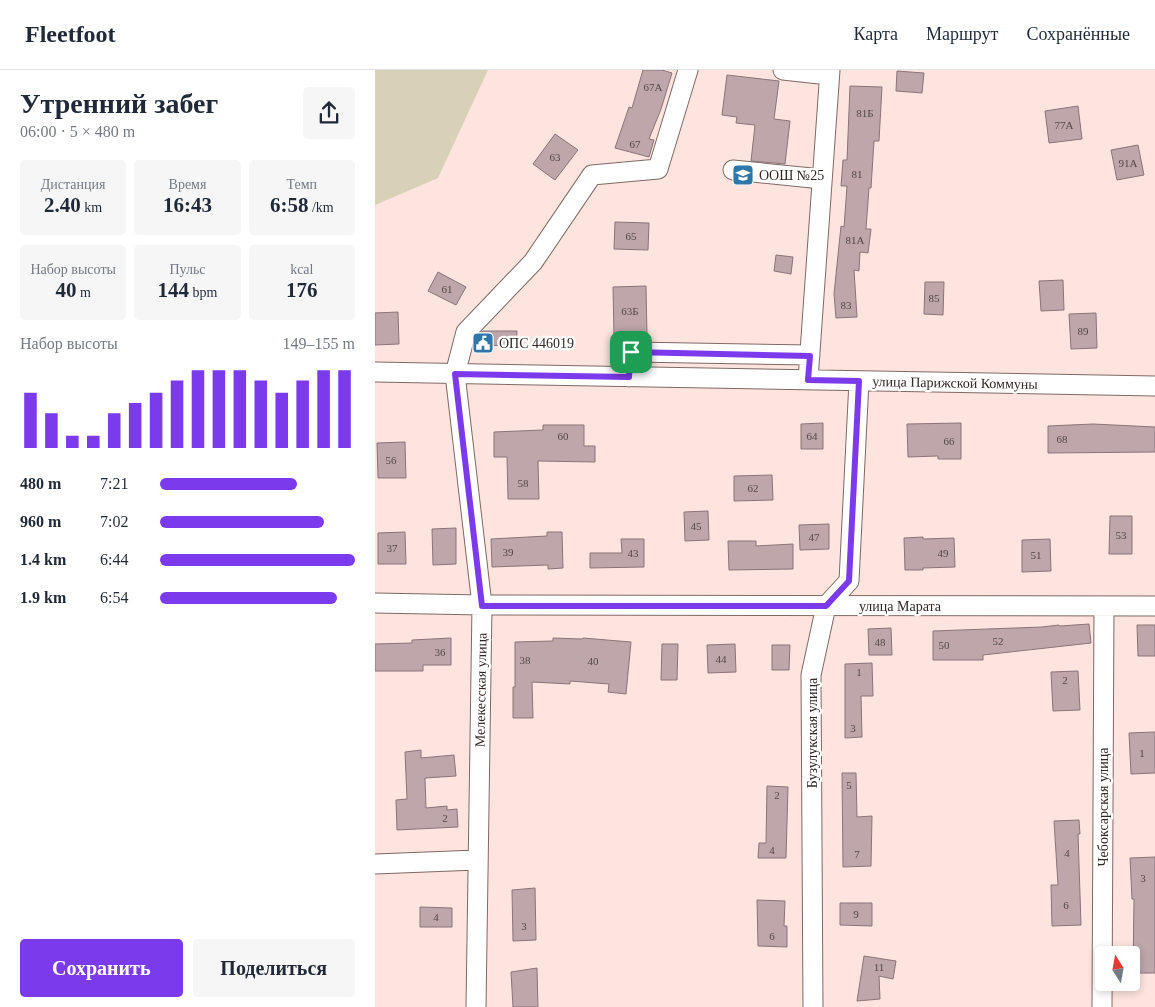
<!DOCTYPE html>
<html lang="ru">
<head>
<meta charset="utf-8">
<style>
  :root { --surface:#fff; --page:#f6f6f7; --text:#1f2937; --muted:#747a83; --line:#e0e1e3; --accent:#7c3aed }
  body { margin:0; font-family:Georgia,serif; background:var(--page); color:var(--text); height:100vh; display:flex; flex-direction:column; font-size:19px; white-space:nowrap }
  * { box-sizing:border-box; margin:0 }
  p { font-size:16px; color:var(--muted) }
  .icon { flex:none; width:28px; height:28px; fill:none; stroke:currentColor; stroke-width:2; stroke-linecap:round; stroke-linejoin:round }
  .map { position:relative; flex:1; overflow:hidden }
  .side { display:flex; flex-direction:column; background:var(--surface); width:375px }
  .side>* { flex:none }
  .needle { width:32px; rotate:349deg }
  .buttons { position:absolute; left:720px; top:876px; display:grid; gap:10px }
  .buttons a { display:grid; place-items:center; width:45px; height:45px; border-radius:5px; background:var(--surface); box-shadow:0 2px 8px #0003; font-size:25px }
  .pin { position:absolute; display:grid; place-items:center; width:42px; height:42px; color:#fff; margin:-21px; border-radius:10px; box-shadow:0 2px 8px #0006 }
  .round { display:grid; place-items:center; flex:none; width:52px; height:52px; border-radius:5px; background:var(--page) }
  .summary { display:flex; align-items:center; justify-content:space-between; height:85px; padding:0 20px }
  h1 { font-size:28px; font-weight:600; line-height:38px }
  .metrics { display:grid; grid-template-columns:repeat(3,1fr); gap:8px; height:85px; padding:5px 20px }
  .metrics div { display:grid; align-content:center; border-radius:5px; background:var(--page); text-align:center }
  .metrics b { font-size:21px; font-weight:600 }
  .metrics small { font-size:14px; font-weight:400 }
  .metrics p { font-size:14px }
  .chart { height:140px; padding:10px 20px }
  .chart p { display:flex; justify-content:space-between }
  .chart svg { width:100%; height:90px; margin-top:5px; stroke:var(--accent); stroke-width:6 }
  .button { display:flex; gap:10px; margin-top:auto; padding:10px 20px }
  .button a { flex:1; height:58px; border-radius:5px; background:var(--accent); color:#fff; font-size:20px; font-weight:600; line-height:58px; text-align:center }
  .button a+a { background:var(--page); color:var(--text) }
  ul { padding:0 20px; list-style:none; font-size:16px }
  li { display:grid; grid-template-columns:80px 60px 1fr; align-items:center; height:38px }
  li i { height:12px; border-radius:6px; background:var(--accent) }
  header { display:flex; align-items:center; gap:30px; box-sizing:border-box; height:70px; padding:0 25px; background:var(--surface); border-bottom:1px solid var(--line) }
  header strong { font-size:24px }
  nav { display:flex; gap:28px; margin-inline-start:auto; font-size:18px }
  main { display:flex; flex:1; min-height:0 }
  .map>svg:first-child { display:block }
  .green { fill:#d8d1b7 }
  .building { fill:#bea6ab; stroke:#8a7479 }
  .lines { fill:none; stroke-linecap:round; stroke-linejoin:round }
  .minor-casing { stroke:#7f6964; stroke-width:21 }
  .minor { stroke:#fff; stroke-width:19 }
  .route-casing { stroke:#fff; stroke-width:10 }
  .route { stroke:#7c3aed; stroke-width:6 }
  .labels { text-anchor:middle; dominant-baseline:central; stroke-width:4.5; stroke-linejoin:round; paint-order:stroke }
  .number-label { font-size:11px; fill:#544847 }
  .poi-label { font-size:14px; fill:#312826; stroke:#fff; text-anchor:start }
  .street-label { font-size:14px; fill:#312826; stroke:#fff }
</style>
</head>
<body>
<header>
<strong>Fleetfoot</strong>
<nav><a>Карта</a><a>Маршрут</a><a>Сохранённые</a></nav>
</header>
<main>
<section class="side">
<div class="summary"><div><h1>Утренний забег</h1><p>06:00 · 5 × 480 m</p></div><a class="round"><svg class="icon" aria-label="share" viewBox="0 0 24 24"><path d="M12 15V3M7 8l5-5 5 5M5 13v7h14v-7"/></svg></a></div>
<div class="metrics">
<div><p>Дистанция</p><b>2.40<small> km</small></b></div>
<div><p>Время</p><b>16:43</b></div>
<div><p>Темп</p><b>6:58<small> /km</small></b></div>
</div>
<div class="metrics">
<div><p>Набор высоты</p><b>40<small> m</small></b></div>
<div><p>Пульс</p><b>144<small> bpm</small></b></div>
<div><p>kcal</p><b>176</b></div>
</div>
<div class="chart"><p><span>Набор высоты</span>149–155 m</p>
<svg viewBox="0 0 160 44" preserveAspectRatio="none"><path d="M5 44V17M15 44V27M25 44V38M35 44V38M45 44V27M55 44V22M65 44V17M75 44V11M85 44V6M95 44V6M105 44V6M115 44V11M125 44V17M135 44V11M145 44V6M155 44V6"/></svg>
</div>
<ul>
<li><b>480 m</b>7:21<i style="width:70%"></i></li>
<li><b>960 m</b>7:02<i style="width:84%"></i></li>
<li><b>1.4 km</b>6:44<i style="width:100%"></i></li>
<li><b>1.9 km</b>6:54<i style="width:91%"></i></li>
</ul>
<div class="button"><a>Сохранить</a><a>Поделиться</a></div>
</section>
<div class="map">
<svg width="780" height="937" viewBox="0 0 780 937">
  <rect width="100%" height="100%" fill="#fde4de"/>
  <!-- green -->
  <path class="green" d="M0,0H113L63,108L0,135Z"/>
  <!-- building -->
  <path class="building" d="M268,0H287L297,3L286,39L274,69L279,70L274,87L240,78L254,37L257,38Z
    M522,1L549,3L547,23L521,21Z
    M352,5L404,11L399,49L415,51L410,94L376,91L380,55L361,53L362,47L347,45Z
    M475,16L507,17L504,71H499L496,118H494L491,159H496L493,183L485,182L484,201L479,200L482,247L461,248L459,224L466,156L469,157L472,116H466L468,90H472Z
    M703,36L707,69L674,73L670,41Z
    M180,64L203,80L180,110L158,94Z
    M763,75L769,105L742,110L736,80Z
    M240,152L274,153L273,180L239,179Z
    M401,185L418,187L416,204L399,201Z
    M63,202L91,217L81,235L53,221Z
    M688,210L689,240L666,241L664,211Z
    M550,212H569L568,245L549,244Z
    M271,216L272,265L239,266L238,217Z
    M23,242L24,274L0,275V243Z
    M721,243L722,278L696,279L694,244Z
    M108,261H142L141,276L106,275V262Z
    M448,353V379H426V354Z
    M586,353V389H563V386L533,387L532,354Z
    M718,354L780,357V382L673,383V356Z
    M168,355H209V376H220V392L163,391L164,429H133L132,387H119V362L168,360Z
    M30,372L31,408H3L2,373Z
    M397,405L398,430L359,431V406Z
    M333,441L334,470L310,471L309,442Z
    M735,446H757V484H734Z
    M454,454V479L425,480L424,455Z
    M81,458V494L58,495L57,459Z
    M30,462L31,494H3V463Z
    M172,462H187L188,498L173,499V495L117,497L116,469L172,466Z
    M548,467V469L579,468L580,497L548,498V500H530L529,468Z
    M246,469H269V497L215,498V483H247Z
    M675,469L676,501L647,502V470Z
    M353,471H381V476L418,474V499L354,500Z
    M714,554L716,573L608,585V590H558V561L667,557L684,555L685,556Z
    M762,555H780V586H763Z
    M516,558L517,585H494L493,559Z
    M76,568V595H48V601H0V574L37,573V570Z
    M178,568L207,569L208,568L256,572L251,624L233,622L234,614L195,611V614L157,612L158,648H138V617H140V572L178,571Z
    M287,574H303L302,610H286Z
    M360,574L361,602L333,603L332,575Z
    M397,575H415L414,600H397Z
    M497,593L498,626H486L487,667L470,668V594Z
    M703,601L705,640L678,641L676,602Z
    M780,662V703L756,704L754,663Z
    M46,680V688L79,685L81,706L50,708L51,738L72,736V740L82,739L83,757L22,760L21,730L32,729L30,682Z
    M467,703H481L482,747L497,746L496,796L468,797Z
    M392,716L413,717L411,788H383L384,773H391Z
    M704,750L705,764H703L706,855L677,856L676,815H683L679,751Z
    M780,787V903H758L759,829H757L755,788Z
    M160,818L161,870L138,871L137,820Z
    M382,830L410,831L409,856H412V877L383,876Z
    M465,833H497V856L465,855Z
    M45,837L77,838V857H45Z
    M489,886L521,891L518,909L504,906L505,929L482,931Z
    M162,898L163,937H138L136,902Z"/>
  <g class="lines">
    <!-- minor casing -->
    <g class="minor-casing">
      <path id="minor" d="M408,0L454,5
        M358,100L447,109
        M0,302L780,316
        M254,307L256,282L435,285
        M433,310L455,0
        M0,533L107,535L780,536
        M0,794L102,790
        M101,937L107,535L80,304L91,262L158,192L217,105L283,99L313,0
        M438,937L436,605L451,536L474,511L484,311
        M727,937L729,536"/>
    </g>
    <!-- minor -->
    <use href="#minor" class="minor"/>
  </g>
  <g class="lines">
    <!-- route casing -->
    <g class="route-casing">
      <path id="route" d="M256,282L435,286L433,310L484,311L474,511L451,536H107L80,304L254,307Z"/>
    </g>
    <!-- route -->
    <use href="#route" class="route"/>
  </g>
  <!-- icons -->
  <defs>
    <g id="school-square" transform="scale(1.125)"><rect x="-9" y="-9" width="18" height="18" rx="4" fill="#2f77ab" stroke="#fff"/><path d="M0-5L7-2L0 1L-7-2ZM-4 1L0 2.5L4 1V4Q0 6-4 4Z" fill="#fff"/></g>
    <g id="civic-square" transform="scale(1.125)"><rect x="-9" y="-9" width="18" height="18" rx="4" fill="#2f77ab" stroke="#fff"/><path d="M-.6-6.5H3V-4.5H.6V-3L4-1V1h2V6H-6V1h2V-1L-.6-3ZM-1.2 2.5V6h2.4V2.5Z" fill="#fff"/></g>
  </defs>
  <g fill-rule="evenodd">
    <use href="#school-square" x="368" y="105"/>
    <use href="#civic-square" x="108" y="273"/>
  </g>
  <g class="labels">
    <!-- number labels -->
    <g class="number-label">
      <text x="278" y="17">67А</text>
      <text x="490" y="43">81Б</text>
      <text x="689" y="55">77А</text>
      <text x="260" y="74">67</text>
      <text x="180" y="87">63</text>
      <text x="753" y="93">91А</text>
      <text x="482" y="104">81</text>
      <text x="256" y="166">65</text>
      <text x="480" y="170">81А</text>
      <text x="72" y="219">61</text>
      <text x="559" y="228">85</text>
      <text x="471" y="235">83</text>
      <text x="255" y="241">63Б</text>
      <text x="708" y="261">89</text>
      <text x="188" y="366">60</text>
      <text x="437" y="366">64</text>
      <text x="687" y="369">68</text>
      <text x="574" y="371">66</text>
      <text x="16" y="390">56</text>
      <text x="148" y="413">58</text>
      <text x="378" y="418">62</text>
      <text x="321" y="456">45</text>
      <text x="746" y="465">53</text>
      <text x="439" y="467">47</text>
      <text x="17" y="478">37</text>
      <text x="133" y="482">39</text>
      <text x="258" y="483">43</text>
      <text x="568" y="483">49</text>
      <text x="661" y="485">51</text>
      <text x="623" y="571">52</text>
      <text x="505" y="572">48</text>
      <text x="569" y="575">50</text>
      <text x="65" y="582">36</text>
      <text x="346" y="589">44</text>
      <text x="150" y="590">38</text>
      <text x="218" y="591">40</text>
      <text x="484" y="602">1</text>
      <text x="690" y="610">2</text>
      <text x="478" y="658">3</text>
      <text x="767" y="683">1</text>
      <text x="474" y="715">5</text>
      <text x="402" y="725">2</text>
      <text x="70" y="748">2</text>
      <text x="397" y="780">4</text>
      <text x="692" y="783">4</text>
      <text x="482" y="784">7</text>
      <text x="768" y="808">3</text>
      <text x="691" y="835">6</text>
      <text x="481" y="844">9</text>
      <text x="61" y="847">4</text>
      <text x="149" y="856">3</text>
      <text x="397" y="866">6</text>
      <text x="504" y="897">11</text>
    </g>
    <!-- poi labels -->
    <g class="poi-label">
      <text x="384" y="105">ООШ №25</text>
      <text x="124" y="273">ОПС 446019</text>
    </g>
    <!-- street labels -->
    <g class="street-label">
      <text transform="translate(580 313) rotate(1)">улица Парижской Коммуны</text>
      <text x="525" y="536">улица Марата</text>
      <text transform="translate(106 620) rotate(-89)">Мелекесская улица</text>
      <text transform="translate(437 663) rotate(-90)">Бузулукская улица</text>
      <text transform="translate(728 737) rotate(-90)">Чебоксарская улица</text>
    </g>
  </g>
</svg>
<div class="buttons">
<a><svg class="needle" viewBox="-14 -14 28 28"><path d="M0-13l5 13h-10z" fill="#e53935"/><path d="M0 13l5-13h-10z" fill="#747a83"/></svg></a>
</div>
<div class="pin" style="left:256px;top:282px;background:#1e9e55"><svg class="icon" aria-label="arrive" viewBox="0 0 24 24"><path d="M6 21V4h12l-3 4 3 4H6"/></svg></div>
</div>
</main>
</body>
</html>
